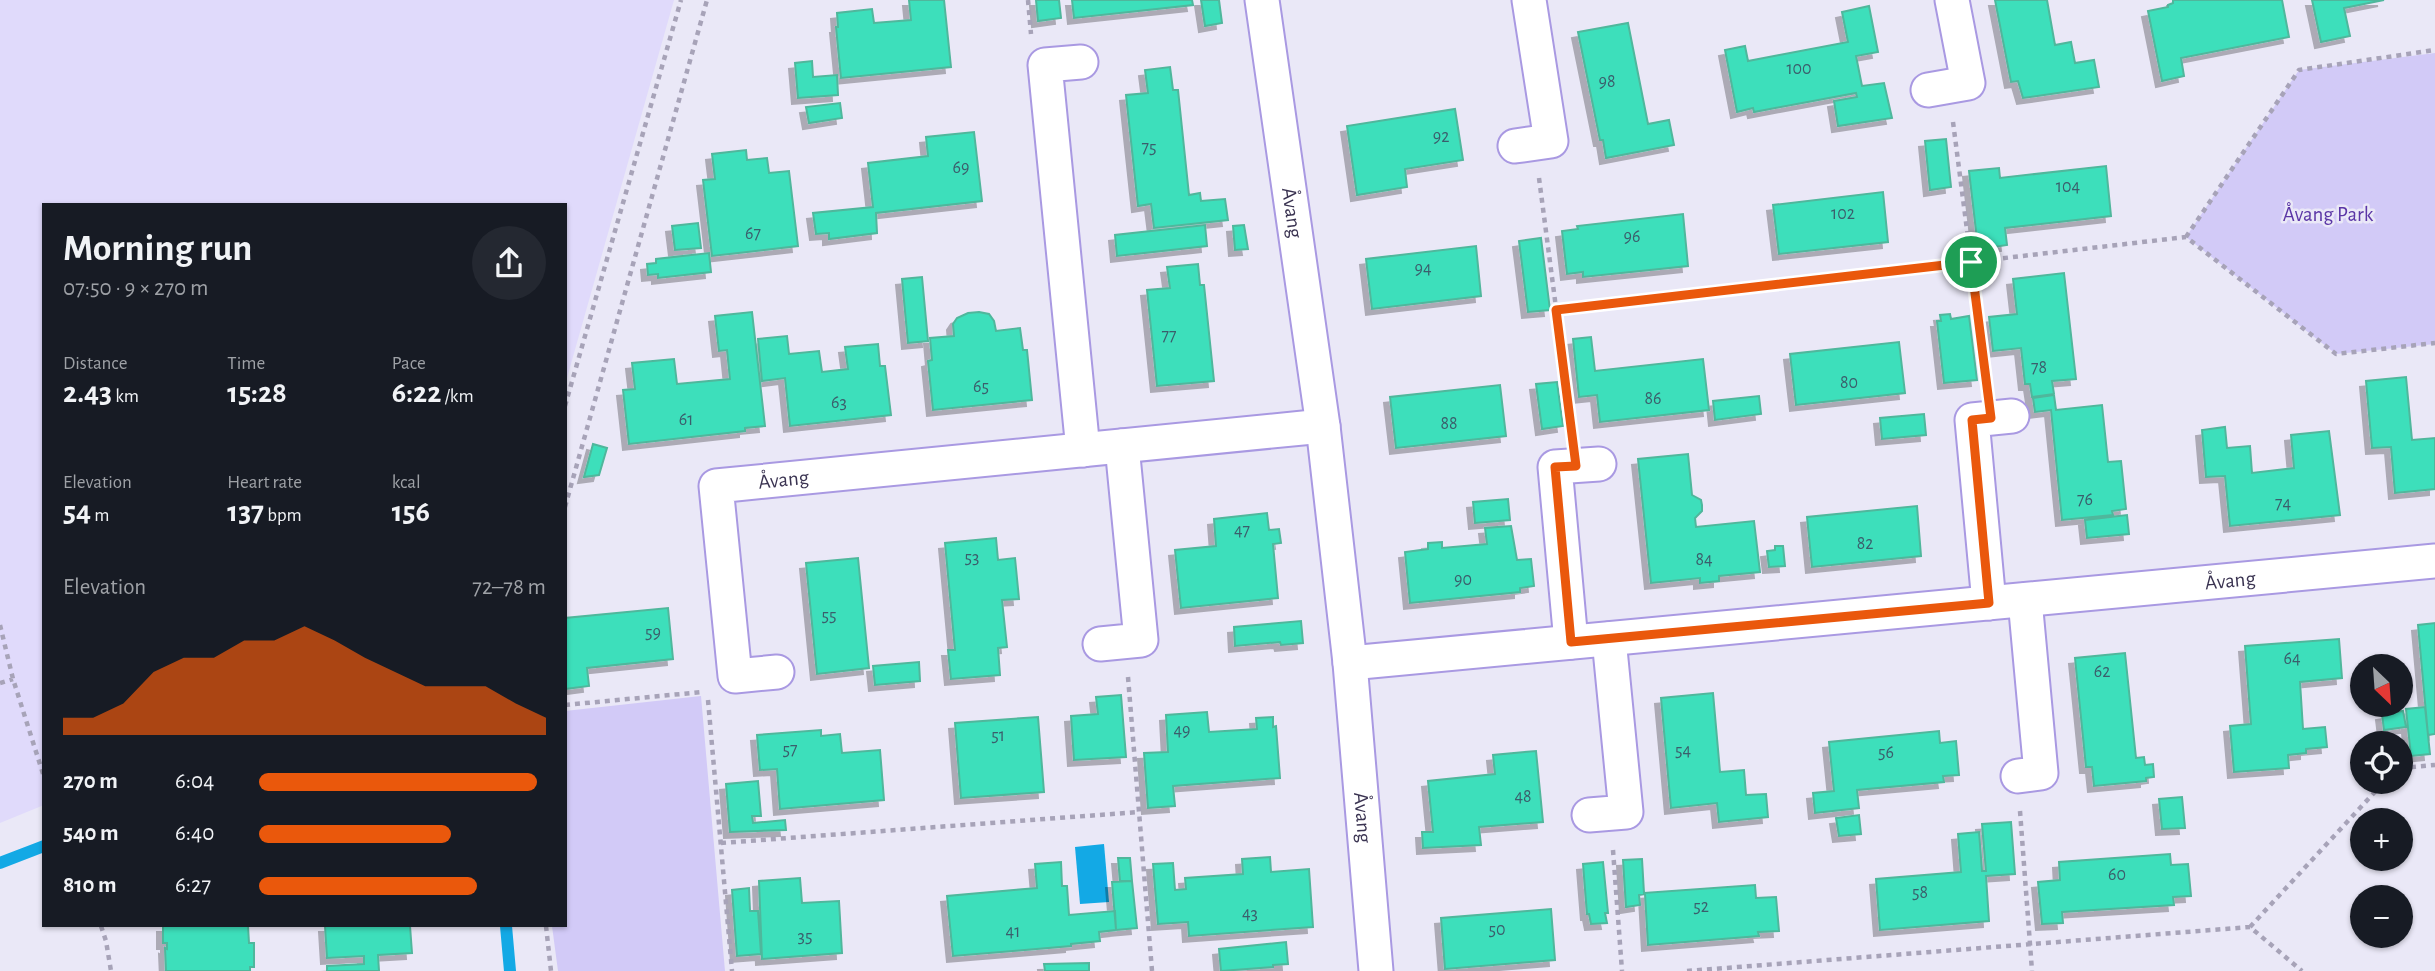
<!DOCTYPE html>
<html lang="en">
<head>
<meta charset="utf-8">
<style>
  :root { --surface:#171b24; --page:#242831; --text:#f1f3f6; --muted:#9ea1a6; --accent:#ea580c }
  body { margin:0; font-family:"Alegreya Sans",sans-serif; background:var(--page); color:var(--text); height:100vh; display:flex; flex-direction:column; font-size:26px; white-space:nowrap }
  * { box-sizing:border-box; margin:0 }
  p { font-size:23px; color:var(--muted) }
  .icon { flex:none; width:38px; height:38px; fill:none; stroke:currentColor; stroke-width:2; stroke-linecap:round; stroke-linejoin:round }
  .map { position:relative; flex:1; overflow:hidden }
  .drawer { position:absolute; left:42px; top:203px; width:525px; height:724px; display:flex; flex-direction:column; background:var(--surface); border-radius:0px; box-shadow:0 2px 5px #0004 }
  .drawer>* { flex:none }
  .needle { width:46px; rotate:155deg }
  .tools { position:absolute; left:2350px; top:654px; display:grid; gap:14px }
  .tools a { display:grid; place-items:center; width:63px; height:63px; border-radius:50%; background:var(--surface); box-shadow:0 2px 5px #0004; font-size:35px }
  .pin { position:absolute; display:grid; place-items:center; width:60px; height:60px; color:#fff; margin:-30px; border:4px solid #fff; border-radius:50%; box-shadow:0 2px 7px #0007 }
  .round { display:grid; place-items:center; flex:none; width:74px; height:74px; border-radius:37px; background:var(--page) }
  .summary { display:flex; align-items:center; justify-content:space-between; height:119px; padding:0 21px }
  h1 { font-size:38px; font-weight:700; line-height:52px }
  .figures { display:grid; grid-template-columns:repeat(3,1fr); gap:10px; height:119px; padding:7px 21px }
  .figures div { display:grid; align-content:center }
  .figures b { font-size:30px; font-weight:700 }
  .figures small { font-size:19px; font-weight:400 }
  .figures p { font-size:19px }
  .chart { height:196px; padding:14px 21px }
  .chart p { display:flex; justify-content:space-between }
  .chart svg { width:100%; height:126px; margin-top:7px; fill:var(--accent); opacity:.7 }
  ul { padding:0 21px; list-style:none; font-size:23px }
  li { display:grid; grid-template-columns:112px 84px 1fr; align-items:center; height:52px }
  li i { height:18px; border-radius:9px; background:var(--accent) }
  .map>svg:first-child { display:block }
  .built { fill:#e0dafb }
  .green { fill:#d2caf7 }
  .water { fill:#13a9e5 }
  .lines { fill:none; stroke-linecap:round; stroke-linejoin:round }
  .stream { stroke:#13a9e5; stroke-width:12 }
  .building { fill:#3edfbb; stroke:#50b79c; stroke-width:2; filter:url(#shadow) }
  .minor-casing { stroke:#a999e2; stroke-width:37 }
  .path { stroke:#a7a3b8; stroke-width:4.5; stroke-dasharray:5 5; stroke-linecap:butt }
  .minor { stroke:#fff; stroke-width:33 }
  .route-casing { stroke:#fff; stroke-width:14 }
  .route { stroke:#ea580c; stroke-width:9 }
  .labels { text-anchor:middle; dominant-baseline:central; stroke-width:5; stroke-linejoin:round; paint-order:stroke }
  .number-label { font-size:18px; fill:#3b5e6c }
  .street-label { font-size:21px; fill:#3a3351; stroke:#eae8f7 }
  .park-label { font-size:21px; fill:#5b36a6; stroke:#eae8f7 }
</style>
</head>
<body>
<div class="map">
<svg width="2435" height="971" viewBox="0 0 2435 971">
  <defs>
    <filter id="shadow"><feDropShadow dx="-6" dy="6" stdDeviation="0" flood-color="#0004"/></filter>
  </defs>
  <rect width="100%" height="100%" fill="#eae8f7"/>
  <!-- built -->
  <path class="built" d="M0,0H674L565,385V205H44V805L0,823Z"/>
  <!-- green -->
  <path class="green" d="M2435,53V344L2336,354L2186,237L2299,70Z
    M701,696L725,971H558L552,926H565V711Z"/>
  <!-- water -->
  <path class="water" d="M1104,844L1109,902L1080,904L1075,847Z"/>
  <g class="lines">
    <!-- stream -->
    <path class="stream" d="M0,863L44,846
      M506,926L510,971"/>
  </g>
  <!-- building -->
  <path class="building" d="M909,0H944L951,67L841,78L836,27H838L837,13L872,9L874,23L911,20Z
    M1036,0H1059L1061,18L1038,21Z
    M1072,0H1192L1193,5L1074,18Z
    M1201,0H1219L1222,23L1205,26Z
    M1995,0H2047L2055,45L2071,42L2075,63L2094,60L2099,87L2023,98L2018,81L2011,82Z
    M2173,0H2282L2289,37L2181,58L2184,76L2162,81L2148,11L2168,7V5L2173,3Z
    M2312,0H2384L2344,8L2350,36L2321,42Z
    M1869,6L1878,52L1856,56L1862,86L1884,83L1892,118L1838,126L1834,101L1857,97L1856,93L1754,112L1753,108L1737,112L1725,50L1745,46L1748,61L1848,42L1842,12Z
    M1628,23L1648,124L1669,120L1674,145L1606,158L1603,140H1600L1578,32Z
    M812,61L813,77L837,75L838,95L798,98L795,63Z
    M1170,67L1173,90H1178L1189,195L1200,193L1201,201L1225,199L1228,220L1154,228L1151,204L1138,206L1126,95L1148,93L1145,70Z
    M840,103L842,118L809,123L806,107Z
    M1455,109L1463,160L1405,169L1407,187L1357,195L1347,126Z
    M974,132L982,201L876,213L877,233L829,239V233L816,234L813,213L873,207L868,163L928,156L926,137Z
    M1946,139L1951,187L1930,190L1925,141Z
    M746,150L747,160L767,158L769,173L789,171L798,246L712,256L703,180L715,179L712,154Z
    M2106,166L2111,216L2005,228L2007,245L1994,247L1977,239L1969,171L1999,168L2000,178Z
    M1883,192L1888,242L1779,254L1773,205Z
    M1683,214L1688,266L1583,277V272L1567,274L1562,231L1578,229L1577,226Z
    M698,223L701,248L675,250L672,226Z
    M1205,225L1207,246L1117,256L1115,235Z
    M1244,225L1248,249L1235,250L1233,226Z
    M1541,238L1550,310L1528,312L1519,241Z
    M1476,246L1481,296L1372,309L1366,259Z
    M709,253L711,272L658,278V274L648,275L647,264L656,263V259Z
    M1198,264L1200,285H1204L1214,381L1157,386L1147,290L1170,288L1167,267Z
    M2064,273L2076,379L2052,381L2054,394L2032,397L2030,384H2025L2021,348L1993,351L1989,317L2017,314L2013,279Z
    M922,277L928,341L908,343L902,279Z
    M752,312L765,426L745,428V431L629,444L623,390L635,389L632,363L674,359L677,384L730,379L727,350L719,351L715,316Z
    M979,312L989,314L994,321L996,331L1020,328L1023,350H1027L1032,400L933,410L928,361L932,360L930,338L954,336L953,324L957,318L968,313Z
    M1950,314L1951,319L1969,316L1977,380L1944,383L1937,321H1941L1940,315Z
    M787,336L789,354L819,351L822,372L848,369L845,347L878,344L880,366H885L891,415L790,426L785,378L762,381L758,339Z
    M1591,337L1595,371L1703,359L1709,410L1600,422L1597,395L1579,397L1573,339Z
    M1899,342L1905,393L1796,405L1790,354Z
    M2406,377L2412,440L2435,438V489L2395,493L2391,447L2372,448L2366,381Z
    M1557,382L1563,426L1542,429L1536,384Z
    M1500,385L1506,436L1396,448L1390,397Z
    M2054,395L2056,410L2102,405L2108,462L2121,461L2126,509L2112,511L2113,515L2062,520L2051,410L2035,412L2033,398Z
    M1759,396L1761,414L1715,420L1713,401Z
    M1924,414L1926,435L1882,439L1880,418Z
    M2225,427L2227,448L2250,446L2252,473L2294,468L2291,435L2329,431L2340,515L2230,526L2225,476L2206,477L2202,430Z
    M593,444L607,448L599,475L584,477Z
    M1688,454L1692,495L1701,500L1702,505V511L1695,518L1696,527L1754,521L1760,572L1719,576V581L1700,583V578L1651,583L1638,459Z
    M1508,499L1510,520L1475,523L1473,502Z
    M1917,506L1921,556L1812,567L1807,517Z
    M1267,513L1269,530L1279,529L1281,543L1273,544L1278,598L1181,608L1175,550L1216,546L1214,519Z
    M2127,515L2129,534L2087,538L2085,520Z
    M1511,526L1517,560L1531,559L1534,586L1520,588V592L1410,603L1405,552L1428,549V543L1442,542V548L1487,544L1485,528Z
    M996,538L998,560L1015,558L1019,599L1002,600L1007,647L998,648L1000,675L951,679L948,650H955L945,543Z
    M1775,546H1783L1785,566L1769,567L1767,551L1775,550Z
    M858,558L869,668L817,674L806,563Z
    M668,608L673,659L587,668L589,686L565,689V618Z
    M1301,621L1303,643L1281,645L1280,642L1235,646L1234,627Z
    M2435,623V734L2428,735L2418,625Z
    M2339,639L2342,678L2300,682L2303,729L2325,727L2327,747L2306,749V753L2288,755L2289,768L2234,772L2230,726L2251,724L2245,646Z
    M2125,653L2136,758L2144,757L2145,765L2153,764L2154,777L2146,778V781L2094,786L2092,767H2086L2075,658Z
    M919,662L920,681L875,685L873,666Z
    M1713,693L1720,772L1744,770L1746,795L1766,794L1768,817L1719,822L1717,803L1671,808L1661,698Z
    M1121,695L1126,757L1074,760L1071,716L1098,714L1096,697Z
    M2425,707L2430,754L2411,756L2406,709Z
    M2403,711L2406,727L2384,730L2382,714Z
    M1207,712L1209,732L1257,729L1256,718L1273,717V727L1276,726L1280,778L1173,786L1175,806L1148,808L1144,753L1168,752L1166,715Z
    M1038,717L1044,792L961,798L955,723Z
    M821,730V736L840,734L842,753L880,750L884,800L780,809L777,769L760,770L757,735Z
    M1939,731L1940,743L1956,741L1959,775L1943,776L1944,782L1857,790L1859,808L1815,813L1813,793L1834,791L1829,742Z
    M1536,751L1543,822L1479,827L1481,845L1423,848L1422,832H1433L1428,781L1495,774L1493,755Z
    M758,781L761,816H752L753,823L785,820L786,830L730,832L726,784Z
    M2182,797L2185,828L2162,829L2159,799Z
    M1859,815L1861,834L1839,836L1836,818Z
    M2011,822L2015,874L1986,876L1989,921L1880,930L1876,879L1961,872L1958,834L1979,832L1982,871H1986L1982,824Z
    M2170,854L2171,865L2188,864L2191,896L2173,897L2174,905L2062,912L2063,923L2042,924L2038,882L2060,880L2059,862Z
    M1270,857L1271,872L1309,869L1313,927L1189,936L1188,922L1158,924L1153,864L1173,863L1175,890L1186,889L1185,878L1243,874L1242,859Z
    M1118,858H1130L1132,881H1120Z
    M1642,859L1644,893L1755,885L1756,898L1776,897L1779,931L1758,932L1759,936L1648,945L1645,894L1639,895L1640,905L1626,907L1623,860Z
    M1061,862L1062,886H1067L1069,915L1115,911L1116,930L1099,932L1100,941L1071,944V946L953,956L947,896L1037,888L1035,864Z
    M1603,862L1608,913H1605L1607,923L1591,924L1589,914H1587L1583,864Z
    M800,878L802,903L839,901L842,953L762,959L759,881Z
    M1132,881L1137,928L1116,930L1112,882Z
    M749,888L750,911H758L761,954L737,956L732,890Z
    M1551,909L1555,960L1445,969L1441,918Z
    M163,926H248L249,943H254V967H250V971H166L165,948L167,949V943H163Z
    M325,926H410L412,953L378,955L379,971H327V966L364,964V956L327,958Z
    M1286,942L1288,964L1273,965V967L1221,971L1219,949Z
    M1089,963V971H1045L1044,964Z"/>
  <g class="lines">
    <!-- minor casing -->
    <g class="minor-casing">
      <g id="minor">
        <path id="s1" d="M1262,0L1323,426L1350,663L1376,971"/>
        <path d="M1081,62L1045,65L1083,450"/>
        <path d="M1928,90L1968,83L1952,0"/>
        <path d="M1515,146L1551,141L1529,0"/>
        <path d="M1989,603L1972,420L2012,416"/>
        <path d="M1571,642L1555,467L1599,464"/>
        <path d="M1100,644L1141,640L1122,446"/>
        <path id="s2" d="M1350,663L2435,561"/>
        <path id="s3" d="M777,672L735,676L716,486L1323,426"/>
        <path d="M2018,776L2041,773L2025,600"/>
        <path d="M1589,815L1626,812L1609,639"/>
      </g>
    </g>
    <!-- path -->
    <path class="path" d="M1028,0L1031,34
      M1953,122L1987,384
      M1539,178L1572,430
      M2186,237L2299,70L2435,50
      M1556,310L2186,237L2336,354L2435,343
      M565,406L681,0
      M565,507L707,0
      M0,625L13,679L44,777
      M1128,677L1152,971
      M0,683L13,679
      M708,700L732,971
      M565,705L702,692
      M2401,768L2435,765
      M2020,811L2032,971
      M721,843L1139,812
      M1613,850L1622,971
      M101,926L106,941L111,971
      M546,926L551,971
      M2250,927L2384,782
      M1687,971L2250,927L2302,971"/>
    <!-- minor -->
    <use href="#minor" class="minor"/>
  </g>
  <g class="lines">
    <!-- route casing -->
    <g class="route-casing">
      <path id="route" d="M1971,262L1991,418L1972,420L1989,603L1571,642L1555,467L1576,466L1556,310Z"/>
    </g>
    <!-- route -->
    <use href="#route" class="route"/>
  </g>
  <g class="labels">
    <!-- number labels -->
    <g class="number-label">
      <text x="1799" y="69">100</text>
      <text x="1607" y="82">98</text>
      <text x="1441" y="137">92</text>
      <text x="1149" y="148">75</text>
      <text x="961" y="168">69</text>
      <text x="2068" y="187">104</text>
      <text x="1843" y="214">102</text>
      <text x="753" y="234">67</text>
      <text x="1632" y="237">96</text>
      <text x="1423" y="269">94</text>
      <text x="1169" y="336">77</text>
      <text x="2039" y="368">78</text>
      <text x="1849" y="383">80</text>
      <text x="981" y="387">65</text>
      <text x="1653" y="399">86</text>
      <text x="839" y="403">63</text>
      <text x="686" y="420">61</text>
      <text x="1449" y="424">88</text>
      <text x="2085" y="500">76</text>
      <text x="2283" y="504">74</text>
      <text x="1242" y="531">47</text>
      <text x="1865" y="544">82</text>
      <text x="972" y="558">53</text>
      <text x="1704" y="560">84</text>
      <text x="1463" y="580">90</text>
      <text x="829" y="616">55</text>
      <text x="653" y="633">59</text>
      <text x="2292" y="659">64</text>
      <text x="2102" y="672">62</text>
      <text x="1182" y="731">49</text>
      <text x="998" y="736">51</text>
      <text x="790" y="750">57</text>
      <text x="1683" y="751">54</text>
      <text x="1886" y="753">56</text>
      <text x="1523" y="797">48</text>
      <text x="2117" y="875">60</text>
      <text x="1920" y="893">58</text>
      <text x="1701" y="907">52</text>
      <text x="1250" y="914">43</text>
      <text x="1497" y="930">50</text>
      <text x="1013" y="932">41</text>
      <text x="805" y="937">35</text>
    </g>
    <!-- street labels -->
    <g class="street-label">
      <text stroke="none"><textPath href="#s1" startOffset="215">Åvang</textPath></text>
      <text stroke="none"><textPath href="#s3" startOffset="301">Åvang</textPath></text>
      <text stroke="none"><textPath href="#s2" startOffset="884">Åvang</textPath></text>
      <text stroke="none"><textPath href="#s1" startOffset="824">Åvang</textPath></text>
    </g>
    <!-- park labels -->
    <g class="park-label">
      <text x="2328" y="214">Åvang Park</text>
    </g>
  </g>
</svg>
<div class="tools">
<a><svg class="needle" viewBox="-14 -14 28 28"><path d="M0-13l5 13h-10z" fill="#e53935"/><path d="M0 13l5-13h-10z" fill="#9ea1a6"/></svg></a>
<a><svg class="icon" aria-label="locate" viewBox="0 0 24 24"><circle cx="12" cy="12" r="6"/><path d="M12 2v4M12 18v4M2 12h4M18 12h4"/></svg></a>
<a>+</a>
<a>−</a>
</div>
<div class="pin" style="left:1971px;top:262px;background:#1e9e55"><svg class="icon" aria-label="arrive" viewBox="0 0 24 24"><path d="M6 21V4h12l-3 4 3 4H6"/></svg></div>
<section class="drawer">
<div class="summary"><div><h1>Morning run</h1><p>07:50 · 9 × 270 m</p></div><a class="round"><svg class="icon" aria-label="share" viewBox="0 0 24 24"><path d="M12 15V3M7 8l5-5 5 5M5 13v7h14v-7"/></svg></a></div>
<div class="figures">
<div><p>Distance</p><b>2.43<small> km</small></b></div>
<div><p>Time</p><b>15:28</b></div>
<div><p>Pace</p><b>6:22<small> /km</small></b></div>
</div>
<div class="figures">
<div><p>Elevation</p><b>54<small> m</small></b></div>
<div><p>Heart rate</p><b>137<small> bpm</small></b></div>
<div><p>kcal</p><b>156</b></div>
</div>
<div class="chart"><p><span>Elevation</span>72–78 m</p>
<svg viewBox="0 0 160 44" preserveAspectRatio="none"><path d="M0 44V38L10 38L20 33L30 22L40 17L50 17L60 11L70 11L80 6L90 11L100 17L110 22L120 27L130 27L140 27L150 33L160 38V44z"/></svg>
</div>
<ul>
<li><b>270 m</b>6:04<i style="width:97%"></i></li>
<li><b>540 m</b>6:40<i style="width:67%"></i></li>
<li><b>810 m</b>6:27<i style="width:76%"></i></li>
</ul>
</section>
</div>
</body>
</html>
